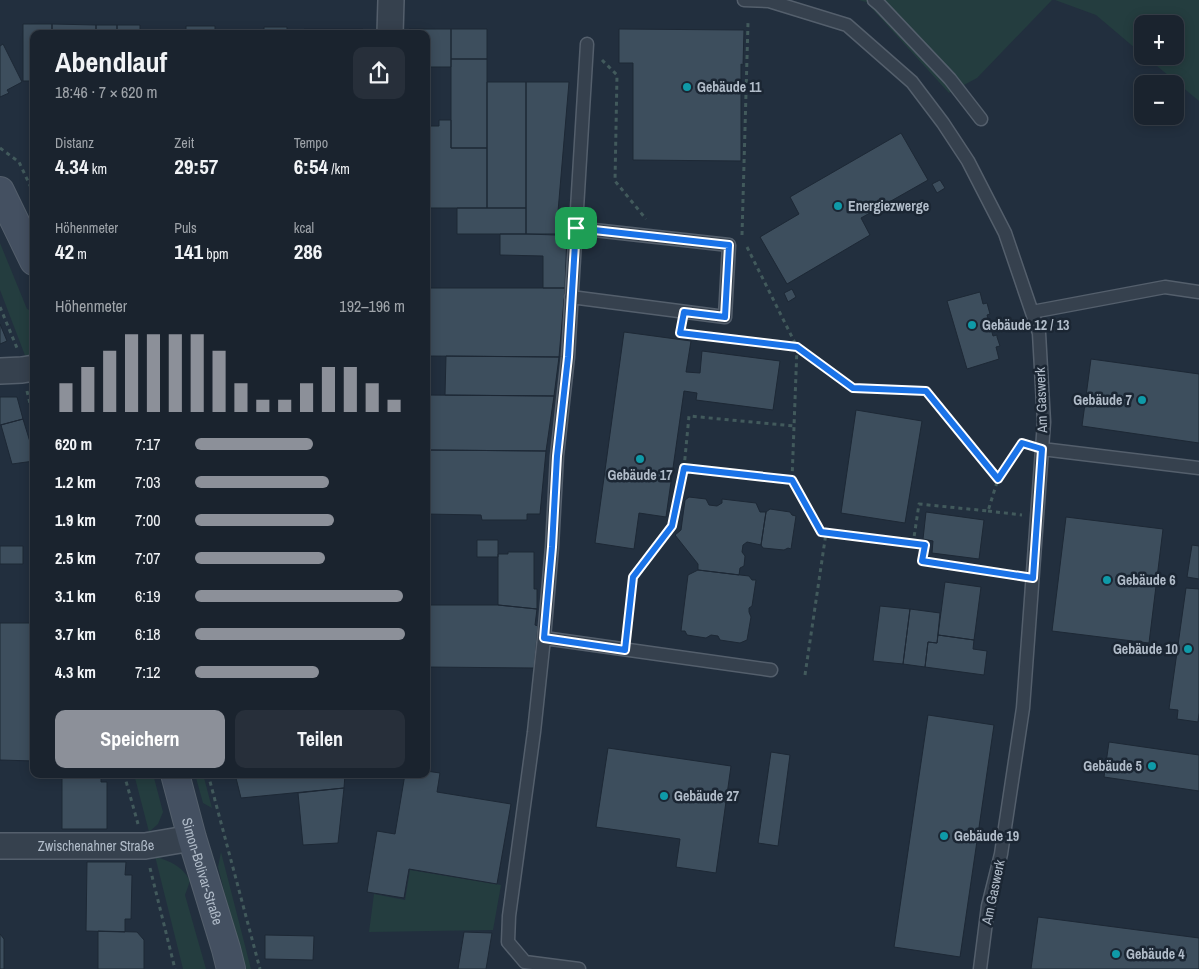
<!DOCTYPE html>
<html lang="de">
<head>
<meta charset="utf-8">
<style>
  :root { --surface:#1a232e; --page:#272f3a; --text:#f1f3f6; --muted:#9fa4aa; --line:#38404a; --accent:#8c9099 }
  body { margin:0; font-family:"Archivo Narrow",sans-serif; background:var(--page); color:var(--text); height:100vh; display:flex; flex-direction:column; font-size:19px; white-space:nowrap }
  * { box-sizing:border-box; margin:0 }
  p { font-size:16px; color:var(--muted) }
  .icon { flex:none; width:28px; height:28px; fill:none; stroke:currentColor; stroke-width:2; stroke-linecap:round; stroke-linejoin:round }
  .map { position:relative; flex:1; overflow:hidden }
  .side { position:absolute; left:30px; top:30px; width:400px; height:748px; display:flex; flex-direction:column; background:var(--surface); border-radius:10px; box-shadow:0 2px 12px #0003,0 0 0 1px var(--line) }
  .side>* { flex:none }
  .tools { position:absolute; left:1134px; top:15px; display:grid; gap:10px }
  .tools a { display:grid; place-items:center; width:50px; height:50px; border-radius:10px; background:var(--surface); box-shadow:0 2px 12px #0003,0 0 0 1px var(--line); font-size:25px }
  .pin { position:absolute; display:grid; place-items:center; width:42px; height:42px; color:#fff; margin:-21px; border-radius:10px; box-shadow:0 2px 8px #0006 }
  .round { display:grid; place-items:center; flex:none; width:52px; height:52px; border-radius:10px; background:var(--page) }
  .headline { display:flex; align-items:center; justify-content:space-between; height:85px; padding:0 25px }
  h1 { font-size:28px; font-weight:700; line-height:38px }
  .figures { display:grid; grid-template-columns:repeat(3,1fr); gap:8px; height:85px; padding:5px 25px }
  .figures div { display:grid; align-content:center }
  .figures b { font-size:21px; font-weight:700 }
  .figures small { font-size:14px; font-weight:400 }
  .figures p { font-size:14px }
  .chart { height:140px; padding:10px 25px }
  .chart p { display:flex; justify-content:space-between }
  .chart svg { width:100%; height:90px; margin-top:5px; stroke:var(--accent); stroke-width:6 }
  .cta { display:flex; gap:10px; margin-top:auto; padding:10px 25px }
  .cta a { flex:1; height:58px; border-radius:10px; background:var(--accent); color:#fff; font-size:20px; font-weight:700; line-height:58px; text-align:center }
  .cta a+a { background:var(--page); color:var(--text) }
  ul { padding:0 25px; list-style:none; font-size:16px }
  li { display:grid; grid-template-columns:80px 60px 1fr; align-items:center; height:38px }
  li i { height:12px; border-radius:6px; background:var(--accent) }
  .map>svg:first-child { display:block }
  .green { fill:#243d3f }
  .building { fill:#3d4e5d; stroke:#1d2835 }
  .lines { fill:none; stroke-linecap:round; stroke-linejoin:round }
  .lane-casing { stroke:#545f6c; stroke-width:15 }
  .street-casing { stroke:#545f6c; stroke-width:28 }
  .secondary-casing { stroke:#545f6c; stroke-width:30 }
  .path { stroke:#425a5c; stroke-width:3; stroke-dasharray:4 4; stroke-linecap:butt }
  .lane { stroke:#36414e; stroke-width:12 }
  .street { stroke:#36414e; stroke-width:25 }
  .secondary { stroke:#445061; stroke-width:28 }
  .route-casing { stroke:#fff; stroke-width:10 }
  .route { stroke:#1a73e8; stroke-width:6 }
  .culture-dot { fill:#0f9aa8; stroke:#1b2633; stroke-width:2 }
  .labels { text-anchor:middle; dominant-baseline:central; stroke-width:5; stroke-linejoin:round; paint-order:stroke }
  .poi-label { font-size:14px; font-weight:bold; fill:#b1bcc9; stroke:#1b2633; text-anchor:start }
  .street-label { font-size:14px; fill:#b1bcc9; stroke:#1b2633 }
</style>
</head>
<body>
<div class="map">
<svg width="1199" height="969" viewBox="0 0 1199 969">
  <rect width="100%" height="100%" fill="#222f3e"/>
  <!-- green -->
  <path class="green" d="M859,0H1052L977,78L949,93L866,2Z
    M1055,0H1199V101L1145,56H1175V24H1142V54L1096,15Z
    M0,243L27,309L34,312V356L26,358L0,290Z
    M134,774H153L163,812L158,824L149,832Z
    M195,774H203L212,808L203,803Z
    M221,852L251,969H244L218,867Z
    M155,856C170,862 182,865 190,881L185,895L206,969H183Z
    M410,870L501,885L493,930L369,932L374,894L405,900Z"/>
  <!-- building -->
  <path class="building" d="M23,24H52V34H34V81H23Z
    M52,24L96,25V34H52Z
    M96,25H117V34H96Z
    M117,25H140V34H117Z
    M186,26H215V34H186Z
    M264,27H287V34H264Z
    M304,29H363V34H304Z
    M409,29H451V67H426V34H409Z
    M451,29H487V59H451Z
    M619,29L744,30L743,65L741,64V161L633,160V63H619Z
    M3,44L22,82L7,90L9,93L0,97V46Z
    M451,59H487V148H451Z
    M487,82H526V208H487Z
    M526,82H569L556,235L526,234Z
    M439,120H451V148H487V208H426V126H439Z
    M901,133L928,180L861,218L870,235L787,284L760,237L799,214L790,197Z
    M940,180L945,188L937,193L932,184Z
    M457,208H526V234H457Z
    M500,234H567L565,288H543V256L500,255Z
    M426,288H565L559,357L426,356Z
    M792,289L796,297L788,302L784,293Z
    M980,292L983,304L987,303L990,314L987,315L993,336L997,335V337L1000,346L996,347L999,359L967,369L947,301Z
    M0,324L7,341L0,344Z
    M624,332L691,341L686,372L700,373L702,351L780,361L773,410L696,400L697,393L684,391L666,517L639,513L634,549L595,543Z
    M446,356L559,357L554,396L445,395Z
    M1091,359L1199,374V443L1082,426Z
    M426,395L554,396L546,451L426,450Z
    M0,397H17L23,419L0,425Z
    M856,410L922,421L905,523L841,513Z
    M23,419L34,455V461L12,464L1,425Z
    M426,450L546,451L540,514H527V520H482L481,515L426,514Z
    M689,497L706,499L709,505L717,506L722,503V499L756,503L760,512H766L761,545L747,542L743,545L742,552L745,556L744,566L740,568L739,575L698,570V564L675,535L681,530L685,500Z
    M770,509L790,512L792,515L796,516L791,549L788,548L784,550L763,548L761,545L766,512Z
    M926,512L984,520L979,559L932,553L933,541L923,539Z
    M1066,517L1163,529L1149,643L1052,631Z
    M477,540H498V557H477Z
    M1192,545L1199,546V579L1187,577Z
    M0,546H23V564H0Z
    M508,552H534V589H537V609L498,605V554H508Z
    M698,570L749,576L752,580H756L752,606L749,608V612L751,617L747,640L740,643L720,640L718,636L711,635L706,638L687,635L685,631H681L688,575Z
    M945,582L981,587L974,640L938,635Z
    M1186,588L1199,589V713L1198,722L1177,719L1178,710L1169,709Z
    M426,605H498L537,609L535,625L538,626L534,668L426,667Z
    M880,606L910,609L903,664L873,661Z
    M910,609L940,613L937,643L928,642L925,667L903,664Z
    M0,623H34V761L0,760Z
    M938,635L974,640L973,649L987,651L984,675L925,667L928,642L937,643Z
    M928,715L994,725L960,957L894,947Z
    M1109,742L1199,755V791L1104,777Z
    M608,748L731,766L716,873L676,867L680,839L596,827Z
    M771,752L790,755L778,846L758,843Z
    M426,771L440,773L437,792L511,804L497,884L409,869L404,898L367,892L377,831L395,834L405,774H426Z
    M62,774H101V782H107V829H62Z
    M235,774H345L344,788L241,798Z
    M344,788L338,843L303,845L298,793Z
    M87,862H126L125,875H132L131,919H125V932L86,931Z
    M1038,917L1199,938V969H1031Z
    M98,931L137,932L144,940V969H98Z
    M464,932L492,933L486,969H458Z
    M0,934L4,939V969H0Z
    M265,935L314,936L313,960L265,959Z"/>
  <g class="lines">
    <!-- lane casing -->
    <g class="lane-casing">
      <path id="lane" d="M744,0L769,1L847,25L912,82L943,123L968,161L1005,233L1039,333L1044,422L1023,708L1001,854L988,906L980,969
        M874,0L880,5L950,79L981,119
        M571,297L725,317L729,245L576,228
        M1032,312L1165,287L1199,292
        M1042,449L1199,468
        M544,638L771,670
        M579,969L525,962L508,942L509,916L534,732L544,638L552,547L557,456L568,357L587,44"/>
    </g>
    <!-- street casing -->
    <g class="street-casing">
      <g id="street">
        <path d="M390,34L391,0"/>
        <path d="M0,371L22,370L34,368"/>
        <path id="s1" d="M0,846H145L192,838"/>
      </g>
    </g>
    <!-- secondary casing -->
    <g class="secondary-casing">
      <g id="secondary">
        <path d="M0,191L34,261"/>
        <path id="s2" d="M175,774L192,838L226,949L231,969"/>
      </g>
    </g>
    <!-- path -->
    <path class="path" d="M602,60L617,75L615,181L646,219
      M0,148L19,162L34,194
      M742,235L748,23
      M747,247L797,347L792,480L821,532L925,545L922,561L1017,575
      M0,307L17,348
      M681,327L680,333L797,347L853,388L927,391L998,479L1022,443L1027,444
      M27,391L34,420
      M684,468L689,416L794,426
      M988,511L1022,515
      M913,544L919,504L988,511L998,479
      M627,634L633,577L672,526L684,468L792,480
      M805,675L826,533
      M124,774L138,824
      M208,774L260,969
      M150,868L175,969"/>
    <!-- lane -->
    <use href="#lane" class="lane"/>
    <!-- street -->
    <use href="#street" class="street"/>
    <!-- secondary -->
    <use href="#secondary" class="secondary"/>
  </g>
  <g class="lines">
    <!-- route casing -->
    <g class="route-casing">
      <path id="route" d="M576,228L729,245L725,317L684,312L680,333L797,347L853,388L926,391L998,479L1022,443L1042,449L1033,578L922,561L925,545L821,532L792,480L684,468L672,526L633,577L625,650L544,638L552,547L557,456L568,357Z"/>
    </g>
    <!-- route -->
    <use href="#route" class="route"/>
  </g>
  <!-- markers -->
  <g class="culture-dot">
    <circle cx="687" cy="87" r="5"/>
    <circle cx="838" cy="206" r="5"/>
    <circle cx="972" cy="325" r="5"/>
    <circle cx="1142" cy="400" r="5"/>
    <circle cx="640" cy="459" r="5"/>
    <circle cx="1107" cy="580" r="5"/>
    <circle cx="1188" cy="649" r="5"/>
    <circle cx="1152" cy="766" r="5"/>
    <circle cx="664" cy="796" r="5"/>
    <circle cx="944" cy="836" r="5"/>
    <circle cx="1116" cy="954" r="5"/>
  </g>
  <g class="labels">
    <!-- poi labels -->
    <g class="poi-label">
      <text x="697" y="87">Gebäude 11</text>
      <text x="848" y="206">Energiezwerge</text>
      <text x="982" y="325">Gebäude 12 / 13</text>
      <text x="1132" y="400" text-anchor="end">Gebäude 7</text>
      <text x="640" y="475" text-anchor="middle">Gebäude 17</text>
      <text x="1117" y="580">Gebäude 6</text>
      <text x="1178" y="649" text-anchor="end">Gebäude 10</text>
      <text x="1142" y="766" text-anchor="end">Gebäude 5</text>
      <text x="674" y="796">Gebäude 27</text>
      <text x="954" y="836">Gebäude 19</text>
      <text x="1126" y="954">Gebäude 4</text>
    </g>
    <!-- street labels -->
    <g class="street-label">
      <text transform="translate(1041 400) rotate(-92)">Am Gaswerk</text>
      <text stroke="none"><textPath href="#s1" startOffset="96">Zwischenahner Straße</textPath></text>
      <text stroke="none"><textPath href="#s2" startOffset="101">Simon-Bolivar-Straße</textPath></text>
      <text transform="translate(993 892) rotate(-78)">Am Gaswerk</text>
    </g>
  </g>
</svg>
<div class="tools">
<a>+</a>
<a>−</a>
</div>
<div class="pin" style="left:576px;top:228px;background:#1e9e55"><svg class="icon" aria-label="arrive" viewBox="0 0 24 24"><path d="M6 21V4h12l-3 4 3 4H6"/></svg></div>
<section class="side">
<div class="headline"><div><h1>Abendlauf</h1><p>18:46 · 7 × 620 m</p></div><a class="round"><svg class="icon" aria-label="share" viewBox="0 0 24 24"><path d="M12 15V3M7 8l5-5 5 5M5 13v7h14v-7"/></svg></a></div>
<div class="figures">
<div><p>Distanz</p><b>4.34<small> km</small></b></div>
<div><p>Zeit</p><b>29:57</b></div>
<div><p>Tempo</p><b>6:54<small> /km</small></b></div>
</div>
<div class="figures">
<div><p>Höhenmeter</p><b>42<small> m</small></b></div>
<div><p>Puls</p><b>141<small> bpm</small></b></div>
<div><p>kcal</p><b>286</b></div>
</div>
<div class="chart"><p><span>Höhenmeter</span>192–196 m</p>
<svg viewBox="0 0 160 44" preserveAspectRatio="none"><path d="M5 44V30M15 44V22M25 44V14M35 44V6M45 44V6M55 44V6M65 44V6M75 44V14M85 44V30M95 44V38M105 44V38M115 44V30M125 44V22M135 44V22M145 44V30M155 44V38"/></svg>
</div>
<ul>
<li><b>620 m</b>7:17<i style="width:56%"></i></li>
<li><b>1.2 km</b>7:03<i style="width:64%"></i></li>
<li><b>1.9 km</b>7:00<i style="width:66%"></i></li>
<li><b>2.5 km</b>7:07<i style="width:62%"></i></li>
<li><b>3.1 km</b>6:19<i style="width:99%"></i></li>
<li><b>3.7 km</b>6:18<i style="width:100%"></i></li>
<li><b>4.3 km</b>7:12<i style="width:59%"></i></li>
</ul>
<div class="cta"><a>Speichern</a><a>Teilen</a></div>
</section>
</div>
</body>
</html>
